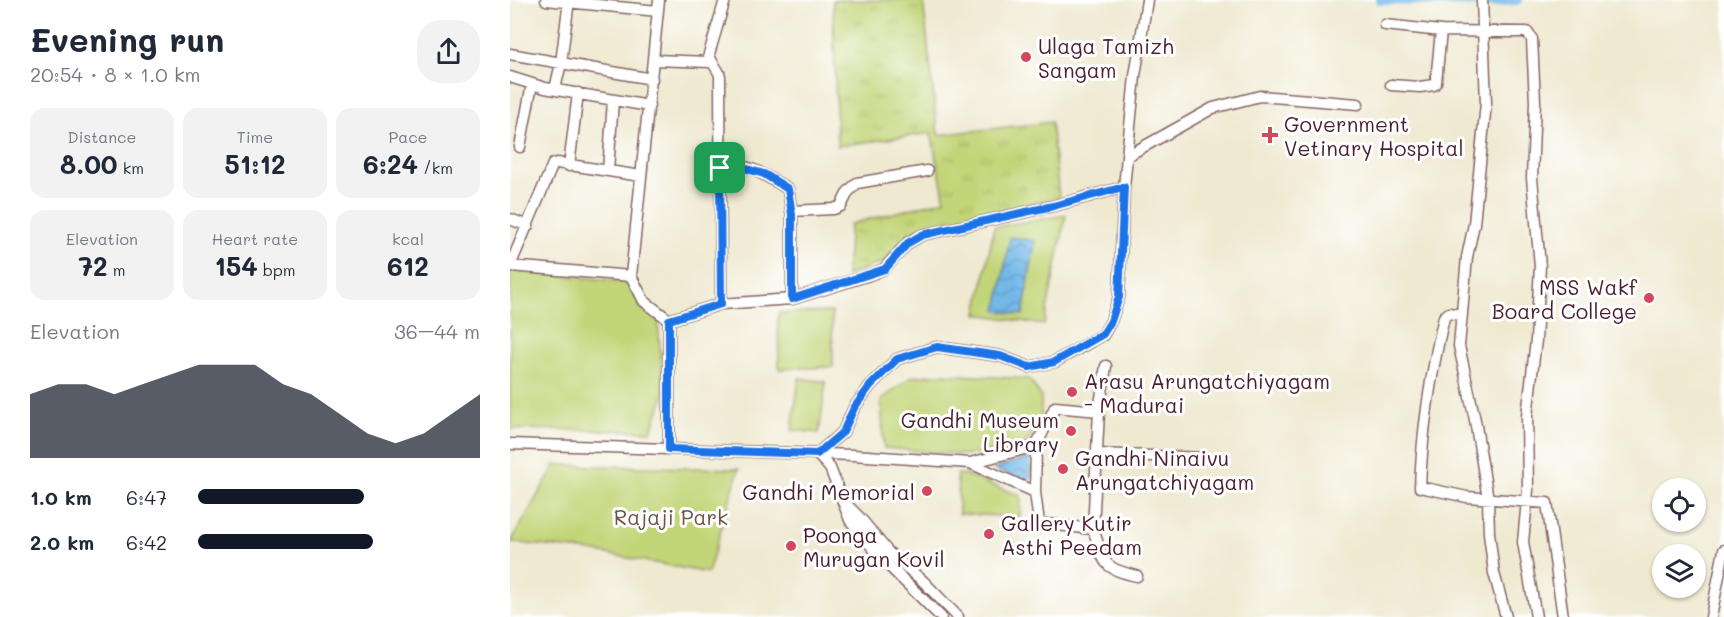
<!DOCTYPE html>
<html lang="en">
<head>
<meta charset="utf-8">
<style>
  :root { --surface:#fff; --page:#f2f2f3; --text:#1f2937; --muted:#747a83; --accent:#111827 }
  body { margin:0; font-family:Mali,sans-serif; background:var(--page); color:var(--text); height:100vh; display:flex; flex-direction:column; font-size:22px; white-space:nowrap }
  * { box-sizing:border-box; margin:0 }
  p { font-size:20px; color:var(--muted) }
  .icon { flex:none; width:33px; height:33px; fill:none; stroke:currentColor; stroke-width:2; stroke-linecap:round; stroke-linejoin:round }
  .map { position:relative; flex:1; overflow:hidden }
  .side { display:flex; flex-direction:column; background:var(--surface); width:510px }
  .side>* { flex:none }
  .tools { position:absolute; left:1142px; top:478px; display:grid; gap:12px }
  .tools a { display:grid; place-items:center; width:54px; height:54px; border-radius:50%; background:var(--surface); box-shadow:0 2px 4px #0004; font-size:30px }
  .pin { position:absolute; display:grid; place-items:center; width:51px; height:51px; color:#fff; margin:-26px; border-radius:12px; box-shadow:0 3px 9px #0006 }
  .round { display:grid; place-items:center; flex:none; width:63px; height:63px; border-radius:24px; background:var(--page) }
  .head { display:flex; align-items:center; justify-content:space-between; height:102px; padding:0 30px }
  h1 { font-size:33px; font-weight:700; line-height:45px }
  .figures { display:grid; grid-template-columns:repeat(3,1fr); gap:9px; height:102px; padding:6px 30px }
  .figures div { display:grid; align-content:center; border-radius:15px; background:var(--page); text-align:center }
  .figures b { font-size:26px; font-weight:700 }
  .figures small { font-size:16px; font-weight:400 }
  .figures p { font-size:16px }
  .chart { height:168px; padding:12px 30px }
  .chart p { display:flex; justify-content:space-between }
  .chart svg { width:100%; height:108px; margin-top:6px; fill:var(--accent); opacity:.7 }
  ul { padding:0 30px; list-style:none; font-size:20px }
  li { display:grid; grid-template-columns:96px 72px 1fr; align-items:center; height:45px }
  li i { height:15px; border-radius:8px; background:var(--accent) }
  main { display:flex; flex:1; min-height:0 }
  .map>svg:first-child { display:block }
  .grass { fill:url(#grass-tufts); stroke:#867a52; stroke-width:1.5 }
  .green { fill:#c2d578; stroke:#867a52; stroke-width:1.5 }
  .water { fill:url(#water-waves); stroke:#5e6c8a; stroke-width:1.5 }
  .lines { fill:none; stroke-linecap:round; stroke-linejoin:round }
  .canal { stroke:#72b9e9; stroke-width:10 }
  .minor-casing { stroke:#846665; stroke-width:13 }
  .minor { stroke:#fff; stroke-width:10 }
  .route-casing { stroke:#fff; stroke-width:12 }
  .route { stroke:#1a73e8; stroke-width:8 }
  .poi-dot { fill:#d1495b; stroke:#fff; stroke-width:2 }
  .labels { text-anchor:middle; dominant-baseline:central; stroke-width:6; stroke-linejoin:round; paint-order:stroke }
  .poi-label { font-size:21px; fill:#4a1f2b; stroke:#fff; text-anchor:start }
  .park-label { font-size:21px; fill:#6e5642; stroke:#fff }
</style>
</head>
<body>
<main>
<section class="side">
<div class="head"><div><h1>Evening run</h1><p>20:54 · 8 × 1.0 km</p></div><a class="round"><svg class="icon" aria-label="share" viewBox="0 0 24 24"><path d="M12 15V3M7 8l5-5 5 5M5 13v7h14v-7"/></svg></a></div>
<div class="figures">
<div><p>Distance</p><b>8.00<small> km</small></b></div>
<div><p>Time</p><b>51:12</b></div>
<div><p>Pace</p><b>6:24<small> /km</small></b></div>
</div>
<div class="figures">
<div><p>Elevation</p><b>72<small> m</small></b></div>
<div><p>Heart rate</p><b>154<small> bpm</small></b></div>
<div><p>kcal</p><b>612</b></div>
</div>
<div class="chart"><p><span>Elevation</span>36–44 m</p>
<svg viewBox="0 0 160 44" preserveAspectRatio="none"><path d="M0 44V18L10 14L20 14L30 18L40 14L50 10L60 6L70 6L80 6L90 14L100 18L110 26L120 34L130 38L140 34L150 26L160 18V44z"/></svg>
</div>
<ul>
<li><b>1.0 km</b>6:47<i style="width:59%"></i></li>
<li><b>2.0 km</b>6:42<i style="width:62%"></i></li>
</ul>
</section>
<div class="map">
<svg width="1214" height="617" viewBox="0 0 1214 617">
  <defs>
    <pattern id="grass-tufts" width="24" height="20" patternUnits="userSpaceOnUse" patternTransform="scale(1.5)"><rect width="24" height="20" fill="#c2d578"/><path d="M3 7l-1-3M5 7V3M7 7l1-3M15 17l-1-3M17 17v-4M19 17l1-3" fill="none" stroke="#a8b668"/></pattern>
    <pattern id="water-waves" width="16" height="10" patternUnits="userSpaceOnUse" patternTransform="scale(1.5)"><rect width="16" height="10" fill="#72b9e9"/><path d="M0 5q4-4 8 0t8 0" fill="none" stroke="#6096bd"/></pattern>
  </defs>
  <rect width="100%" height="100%" fill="#fff"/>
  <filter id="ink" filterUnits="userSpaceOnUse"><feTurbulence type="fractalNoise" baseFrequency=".0167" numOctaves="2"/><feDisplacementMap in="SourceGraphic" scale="12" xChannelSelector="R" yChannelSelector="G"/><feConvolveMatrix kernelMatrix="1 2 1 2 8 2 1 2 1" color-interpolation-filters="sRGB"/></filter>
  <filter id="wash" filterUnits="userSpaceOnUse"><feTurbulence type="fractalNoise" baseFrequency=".008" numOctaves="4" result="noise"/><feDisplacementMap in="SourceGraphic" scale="24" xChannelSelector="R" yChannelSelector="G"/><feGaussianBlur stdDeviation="1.35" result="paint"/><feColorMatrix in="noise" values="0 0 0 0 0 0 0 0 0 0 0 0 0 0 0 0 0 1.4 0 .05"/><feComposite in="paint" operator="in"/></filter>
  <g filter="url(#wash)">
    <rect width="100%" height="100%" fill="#efe9d0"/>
    <!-- grass -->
    <path class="grass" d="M323,0H413L428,135L541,122L549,197L401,233L372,262L336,276L340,224L435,200L421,133L327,146Z"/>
    <!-- green -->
    <path class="green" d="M556,215L534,325L467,314L484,227Z
      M0,270L118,282L130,307L148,321L154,397L141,431L0,429Z
      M322,312L323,367L269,369L268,313Z
      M431,374L519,379L531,396V424L514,445L458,455L374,448L371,400L401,377Z
      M289,378L316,382L309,433L282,430Z
      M45,465L229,469L198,573L81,551L1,542Z
      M447,474L456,475L511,496L510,517L449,514Z"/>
    <!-- water -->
    <path class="water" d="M500,237L525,241L513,315L487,311Z
      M516,458L520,460L521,478L516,482L484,469Z"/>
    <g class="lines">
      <!-- canal -->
      <path class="canal" d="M871,0L979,2L1007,0"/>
    </g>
  </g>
  <g filter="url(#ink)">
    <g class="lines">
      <!-- minor casing -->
      <g class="minor-casing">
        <path id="minor" d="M36,0L148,11
          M149,0L121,276L134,301L159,320
          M972,0L976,103L964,224L957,257L949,346L965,420L978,499L979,533L984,573L996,617
          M875,25L931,31
          M0,54L142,79
          M144,60L200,62
          M0,77L35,88L139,106
          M881,85L910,87L924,85L926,82L931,31L1013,32H1017L1022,39L1025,102L1022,178L1030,266L1026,340L1017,416L1018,490L1013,542L1026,617
          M45,89L51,63L59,0
          M10,147L22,84
          M617,156L703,108L750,96L848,104
          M59,166L68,93
          M210,168C233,159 258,177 278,189L282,215V299
          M98,171L103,100
          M281,211L324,209L331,206L338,192L347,183L417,171
          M0,219L18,226
          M0,266L43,164L47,163L131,176
          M0,266L121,276
          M211,304L282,299L359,275L374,269L398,243L412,235L543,206L614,187
          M952,315L939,313L934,317C921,373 912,430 910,487L957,497L1037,503L1053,617
          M589,411L596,366
          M0,444L343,455L460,463
          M159,449V320L211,304L210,76C208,67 200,63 199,54L215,0
          M307,454L333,432L344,408L360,386L387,359L427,347L490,356L519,367L544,362L593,335L601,321L609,297L614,187L625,76L637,0
          M307,454L320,468L340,520L373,560L431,617
          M587,454L695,458
          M525,492L460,463L526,446L545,407L589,411L583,529L529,523L525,492L526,446
          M337,505L351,519L378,552L413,581L448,617
          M583,529C595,562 590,568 627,576
          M1201,617L1214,550"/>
      </g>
      <!-- minor -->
      <use href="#minor" class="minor"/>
    </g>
  </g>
  <g class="lines" filter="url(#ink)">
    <!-- route casing -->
    <g class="route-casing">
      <path id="route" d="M220,164L254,174L278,189L282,215V299L375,269L398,243L412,235L543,206L614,187L609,297L601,321L593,334L544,362L519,367L490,356L427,347L387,359L360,386L344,408L333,432L307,454L159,449V320L211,304L210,168Z"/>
    </g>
    <!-- route -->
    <use href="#route" class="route"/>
  </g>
  <!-- markers -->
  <g class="poi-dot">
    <circle cx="516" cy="57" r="6"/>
    <path d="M757 126h6v6h6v6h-6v6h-6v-6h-6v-6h6z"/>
    <circle cx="1139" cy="298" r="6"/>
    <circle cx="562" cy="392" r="6"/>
    <circle cx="561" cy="431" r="6"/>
    <circle cx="553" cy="469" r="6"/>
    <circle cx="417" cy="491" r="6"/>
    <circle cx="479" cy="534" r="6"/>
    <circle cx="281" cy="546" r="6"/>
  </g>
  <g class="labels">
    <!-- poi labels -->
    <g class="poi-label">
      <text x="528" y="45">Ulaga Tamizh<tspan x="528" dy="24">Sangam</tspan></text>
      <text x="774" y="123">Government<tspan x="774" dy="24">Vetinary Hospital</tspan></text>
      <text x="1127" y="286" text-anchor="end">MSS Wakf<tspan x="1127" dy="24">Board College</tspan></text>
      <text x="574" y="380">Arasu Arungatchiyagam<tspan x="574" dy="24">- Madurai</tspan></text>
      <text x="549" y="419" text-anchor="end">Gandhi Museum<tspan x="549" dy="24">Library</tspan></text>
      <text x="565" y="457">Gandhi Ninaivu<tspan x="565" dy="24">Arungatchiyagam</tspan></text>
      <text x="405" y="491" text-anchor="end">Gandhi Memorial</text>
      <text x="491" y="522">Gallery Kutir<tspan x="491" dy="24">Asthi Peedam</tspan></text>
      <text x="293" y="534">Poonga<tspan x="293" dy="24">Murugan Kovil</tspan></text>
    </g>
    <!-- park labels -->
    <g class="park-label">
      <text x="161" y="516">Rajaji Park</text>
    </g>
  </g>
</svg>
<div class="tools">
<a><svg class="icon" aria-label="locate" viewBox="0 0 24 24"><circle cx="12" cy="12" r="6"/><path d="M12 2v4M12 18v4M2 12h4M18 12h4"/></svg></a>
<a><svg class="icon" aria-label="layers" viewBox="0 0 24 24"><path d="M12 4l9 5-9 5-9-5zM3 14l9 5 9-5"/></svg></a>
</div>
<div class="pin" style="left:210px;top:168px;background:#1e9e55"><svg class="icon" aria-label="arrive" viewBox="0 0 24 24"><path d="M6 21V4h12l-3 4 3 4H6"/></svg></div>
</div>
</main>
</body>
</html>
